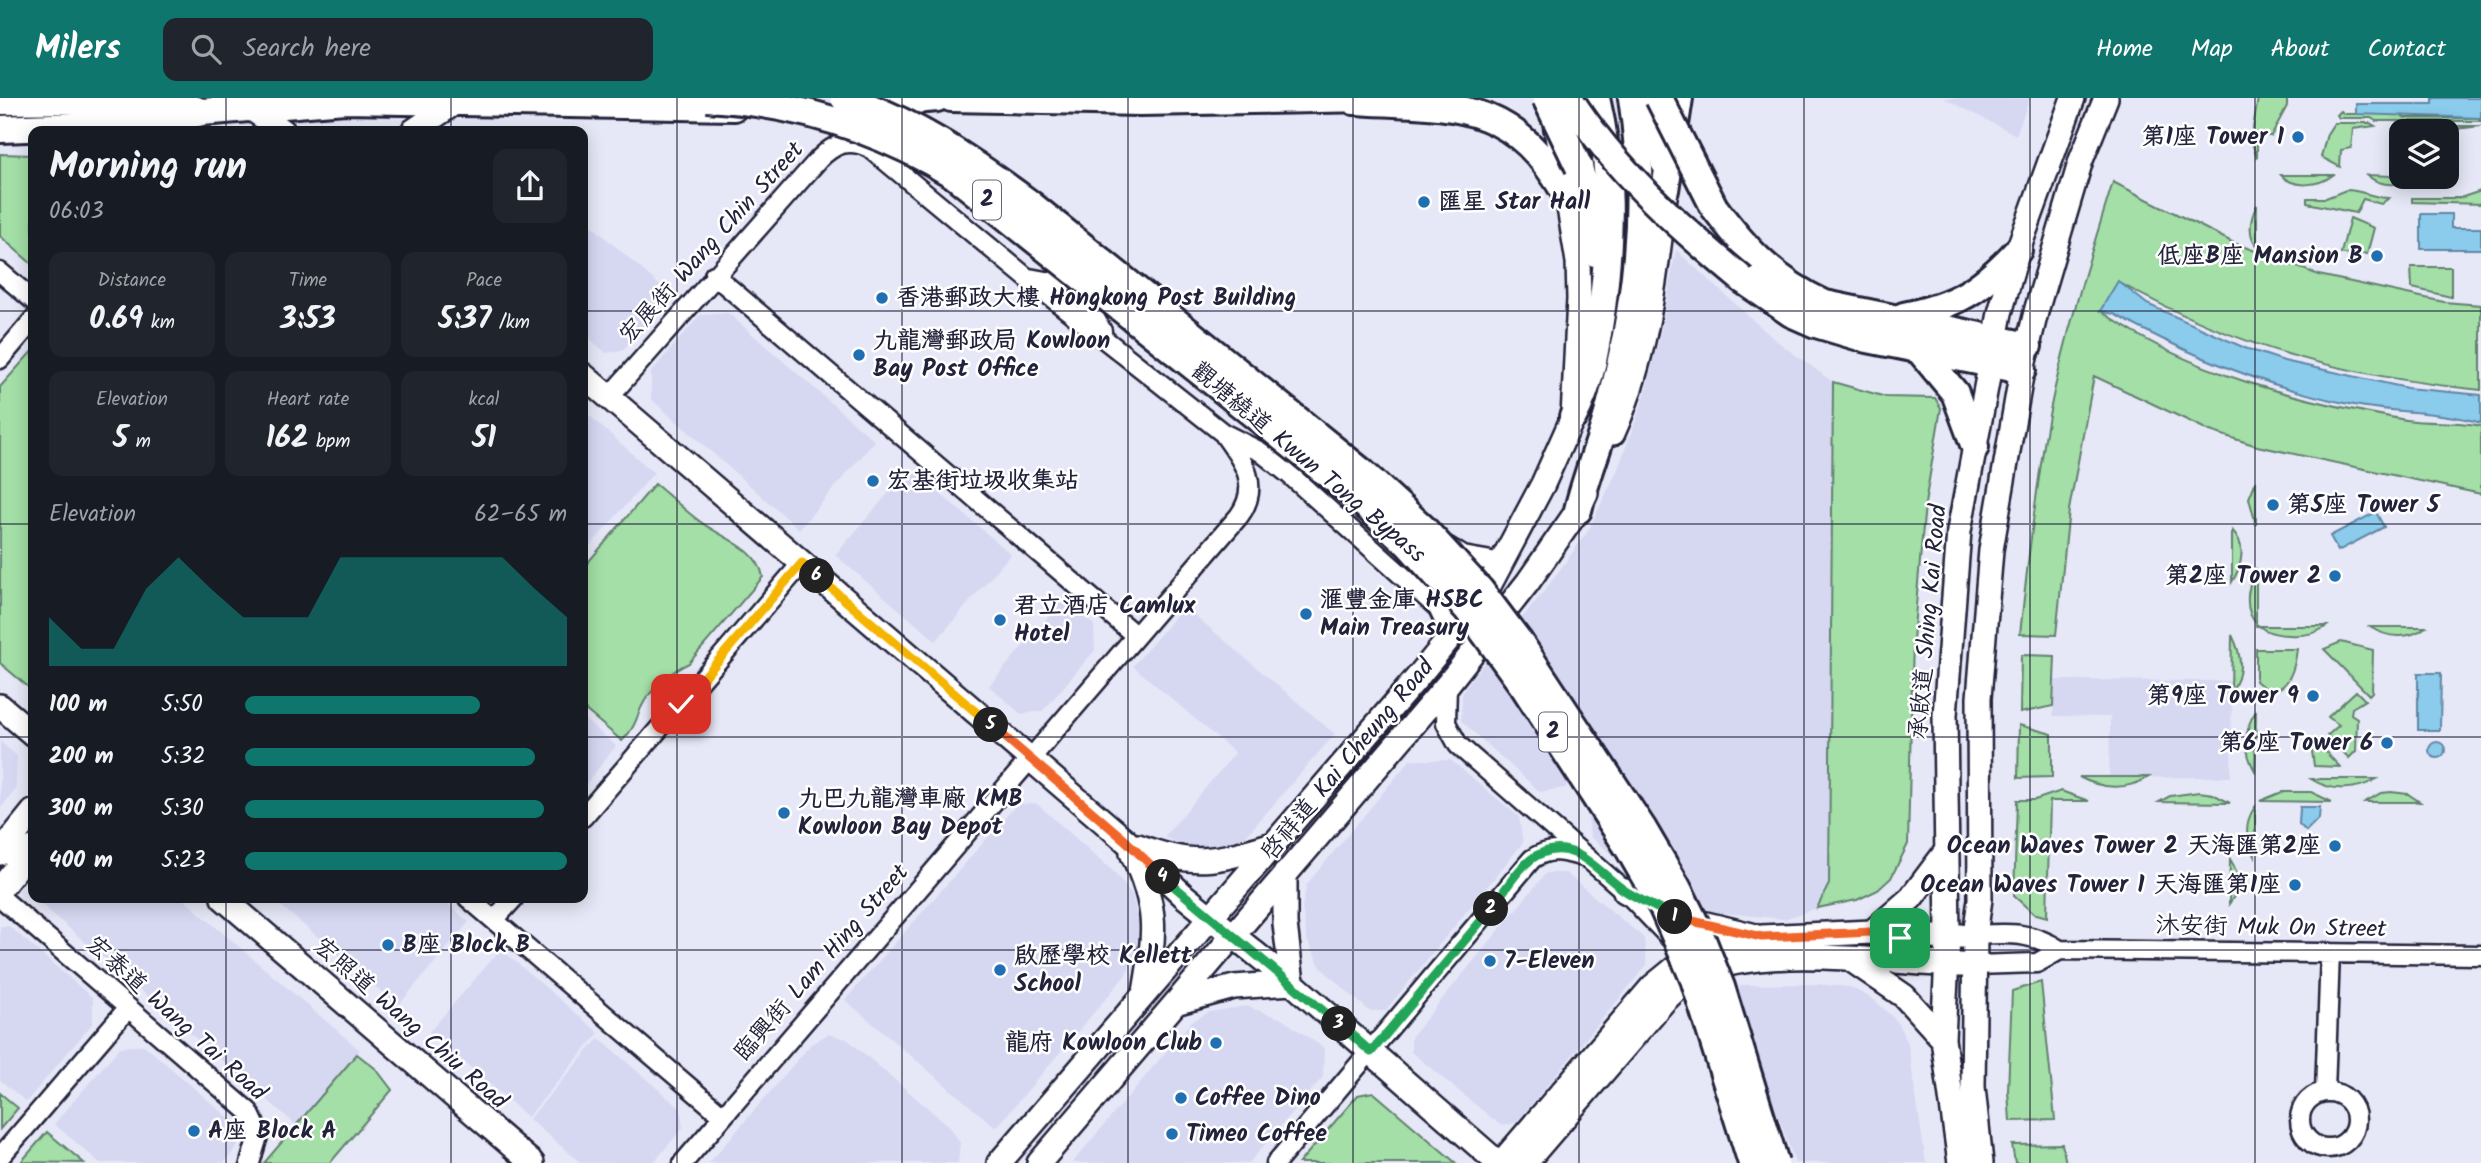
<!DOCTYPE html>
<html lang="en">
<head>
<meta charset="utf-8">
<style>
  :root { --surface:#171b24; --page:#20242c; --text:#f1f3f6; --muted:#9ea1a6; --accent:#0f766e }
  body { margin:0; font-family:Kalam,"LXGW WenKai TC",sans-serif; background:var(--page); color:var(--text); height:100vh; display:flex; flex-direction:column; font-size:26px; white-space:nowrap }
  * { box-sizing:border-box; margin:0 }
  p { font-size:23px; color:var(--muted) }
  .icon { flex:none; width:38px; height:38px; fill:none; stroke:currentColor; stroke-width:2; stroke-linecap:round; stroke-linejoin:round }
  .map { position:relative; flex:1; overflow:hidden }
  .sheet { position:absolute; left:28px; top:28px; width:560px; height:777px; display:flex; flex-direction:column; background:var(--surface); border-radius:14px; box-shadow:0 4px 18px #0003 }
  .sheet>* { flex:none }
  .buttons { position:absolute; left:2389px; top:21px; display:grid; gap:14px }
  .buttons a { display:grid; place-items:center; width:70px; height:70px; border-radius:14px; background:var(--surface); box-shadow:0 4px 18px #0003; font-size:35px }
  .pin { position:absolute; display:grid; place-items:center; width:60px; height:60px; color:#fff; margin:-30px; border-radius:14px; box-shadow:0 4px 10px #0006 }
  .km { position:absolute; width:35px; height:35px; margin:-18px; border-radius:50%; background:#222; color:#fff; font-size:19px; line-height:35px; text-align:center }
  .round { display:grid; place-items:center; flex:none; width:74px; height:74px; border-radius:14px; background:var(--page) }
  .summary { display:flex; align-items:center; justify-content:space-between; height:119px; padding:0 21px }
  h1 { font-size:38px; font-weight:700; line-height:52px }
  .metrics { display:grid; grid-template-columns:repeat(3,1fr); gap:10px; height:119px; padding:7px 21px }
  .metrics div { display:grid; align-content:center; border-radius:14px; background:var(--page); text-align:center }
  .metrics b { font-size:30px; font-weight:700 }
  .metrics small { font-size:19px; font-weight:400 }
  .metrics p { font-size:19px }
  .chart { height:196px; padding:14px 21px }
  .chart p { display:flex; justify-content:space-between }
  .chart svg { width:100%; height:126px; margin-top:7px; fill:var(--accent); opacity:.7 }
  ul { padding:0 21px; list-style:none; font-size:23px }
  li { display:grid; grid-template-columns:112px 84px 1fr; align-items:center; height:52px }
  li i { height:18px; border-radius:9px; background:var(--accent) }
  header { display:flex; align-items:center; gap:42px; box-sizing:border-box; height:98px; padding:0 35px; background:var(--accent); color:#fff }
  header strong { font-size:33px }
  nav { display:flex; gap:38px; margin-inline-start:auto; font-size:24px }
  .search { width:490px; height:63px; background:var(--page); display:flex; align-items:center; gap:18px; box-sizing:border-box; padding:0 24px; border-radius:14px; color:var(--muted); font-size:26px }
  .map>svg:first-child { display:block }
  .built { fill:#d6d8f2 }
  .green { fill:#a3dfa6; stroke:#628070; stroke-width:2 }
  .water { fill:#8bcbec; stroke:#6187a5; stroke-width:2 }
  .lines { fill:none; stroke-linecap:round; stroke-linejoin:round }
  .minor-casing { stroke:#22223b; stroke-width:23 }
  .major-casing { stroke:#22223b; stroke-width:28 }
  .highway-casing { stroke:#22223b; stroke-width:32 }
  .minor { stroke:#fff; stroke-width:18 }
  .major { stroke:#fff; stroke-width:23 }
  .highway { stroke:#fff; stroke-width:26 }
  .highway-bridge-casing { stroke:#22223b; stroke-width:32; stroke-linecap:butt }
  .highway-bridge { stroke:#fff; stroke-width:26 }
  .split-1-casing { stroke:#fff; stroke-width:14 }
  .split-2-casing { stroke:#fff; stroke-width:14 }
  .split-3-casing { stroke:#fff; stroke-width:14 }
  .split-4-casing { stroke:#fff; stroke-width:14 }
  .split-5-casing { stroke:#fff; stroke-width:14 }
  .split-6-casing { stroke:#fff; stroke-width:14 }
  .split-7-casing { stroke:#fff; stroke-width:14 }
  .split-1 { stroke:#f0652b; stroke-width:9 }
  .split-2 { stroke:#22a559; stroke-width:9 }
  .split-3 { stroke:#22a559; stroke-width:9 }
  .split-4 { stroke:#22a559; stroke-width:9 }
  .split-5 { stroke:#f0652b; stroke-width:9 }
  .split-6 { stroke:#f5b400; stroke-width:9 }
  .split-7 { stroke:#f5b400; stroke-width:9 }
  .grid { fill:none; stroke:#22223b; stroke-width:2; stroke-opacity:0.55 }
  .poi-dot { fill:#1f6fb2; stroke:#fff; stroke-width:2.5 }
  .labels { text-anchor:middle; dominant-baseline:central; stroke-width:5; stroke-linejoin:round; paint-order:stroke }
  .shield { fill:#fff; stroke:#646476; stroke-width:2 }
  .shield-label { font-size:23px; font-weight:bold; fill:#22223b }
  .poi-label { font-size:24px; font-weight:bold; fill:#22223b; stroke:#fff; text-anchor:start }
  .street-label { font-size:24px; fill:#22223b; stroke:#fff }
</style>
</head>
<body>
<header>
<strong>Milers</strong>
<div class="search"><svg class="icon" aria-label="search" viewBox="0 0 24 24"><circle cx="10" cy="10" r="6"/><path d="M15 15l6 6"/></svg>Search here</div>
<nav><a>Home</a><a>Map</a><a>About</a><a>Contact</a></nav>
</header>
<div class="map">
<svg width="2481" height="1065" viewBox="0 0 2481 1065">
  <rect width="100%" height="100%" fill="#e7e8f7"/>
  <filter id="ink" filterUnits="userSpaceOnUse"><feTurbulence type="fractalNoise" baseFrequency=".0143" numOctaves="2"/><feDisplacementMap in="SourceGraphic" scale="14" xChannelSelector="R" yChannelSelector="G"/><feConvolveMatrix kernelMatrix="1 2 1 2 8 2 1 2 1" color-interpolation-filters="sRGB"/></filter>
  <g filter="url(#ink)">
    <!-- built -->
    <path class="built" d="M1943,0H2030L2016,37Z
      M583,120L671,197L622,253L606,255L583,235Z
      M1676,152L1774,241L1833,284L1829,786L1817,810L1784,821L1713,814L1637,775L1590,739L1588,720L1599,707L1571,683L1565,690L1540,694L1461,623L1462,596L1468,585L1545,492L1588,433L1617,373L1644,300L1662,228Z
      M728,215L875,343L799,431L651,301V274L700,217Z
      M583,312L654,375L590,448L583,442Z
      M910,370L1011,456L936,543L835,457Z
      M1064,500L1094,527L1095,552L1043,613L1021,616L989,588Z
      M1184,508L1335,636L1246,738L1215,749L1183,748L1164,739L1235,655L1133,568Z
      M2054,582L2232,583L2231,679L2109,680L2110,619L2053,618Z
      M583,620L616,648L583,690Z
      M0,643L17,658L16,691L0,711Z
      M1410,662H1451L1519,719L1523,745L1385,913H1369L1321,870L1307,842L1302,810L1307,786Z
      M1036,705L1113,773L1132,796L1138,824L1137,853L1125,878L996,1030L845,902L1017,706Z
      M1546,775H1566L1644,840L1647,867L1516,1025L1500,1027L1411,954V939Z
      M34,800H182L360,952L296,1027Z
      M272,800H441L469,824L398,908Z
      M0,828H9L93,900V925L26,1004L0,982Z
      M501,851L599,935L528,1019L429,934Z
      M1816,886L1850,889L1873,901L1896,922L1908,945L1926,1065H1795L1736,898L1741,887Z
      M1246,908L1282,921L1324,950L1323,979L1249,1065H1072L1191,924L1209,914Z
      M828,936L847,941L950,1029L960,1045L958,1065H709L811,946Z
      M599,940L681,1011L683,1030L653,1065H581L529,1021Z
      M144,947L235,1025L238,1048L224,1065H100L54,1026L120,949Z"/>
    <!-- green -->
    <path class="green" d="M2258,0H2287V8L2271,38H2257V60L2251,42Z
      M2341,13L2344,16H2399L2405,20H2481V23H2376L2371,20H2339L2337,17Z
      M2334,25H2370L2375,28L2353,31L2351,50L2341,52L2340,69L2321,59L2327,36Z
      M2450,28H2481L2456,31L2459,59L2452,56L2447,31Z
      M0,56L33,57V167L0,138Z
      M2281,77H2333C2319,88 2294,91 2281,77Z
      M2367,77L2418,79C2403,88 2381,90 2367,77Z
      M2113,84L2234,145L2319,177L2444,204L2481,207V292C2345,278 2239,251 2118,184L2101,213C2187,276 2302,303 2406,322C2431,326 2457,322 2481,328V396L2257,348L2210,333L2094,278L2069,412L2056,537L2020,536C2028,463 2036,390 2049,317C2065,238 2089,161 2113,84Z
      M2346,92C2362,92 2373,100 2389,100L2381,106L2363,101L2356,115L2307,105V100H2326Z
      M2481,93V106L2412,104V100H2460Z
      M2257,107V148C2247,136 2250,121 2257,107Z
      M2350,120L2374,130L2367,156L2361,155L2360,160L2341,155Z
      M2411,169H2451V199L2412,190Z
      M33,252V593L0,565V289Z
      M1833,284L1886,299L1935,300L1941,310L1925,406L1913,542L1908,746L1891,780L1878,792L1857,802L1817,810L1829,786Z
      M2256,383V427L2249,400Z
      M655,386C670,398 683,411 698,422C719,439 758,449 763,479L689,565C671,573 649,592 641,610C635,625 633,632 622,643L583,610V470Z
      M2232,432C2247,447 2242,468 2232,484Z
      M2256,470V528H2327C2315,536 2304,538 2289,537C2246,536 2240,505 2256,470Z
      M2370,529H2426C2409,542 2387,540 2370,529Z
      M2232,537C2241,555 2245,575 2231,593Z
      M2341,544L2373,552L2372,594L2369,597L2324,551Z
      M2256,551H2297C2295,568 2290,593 2268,593L2256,583Z
      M2021,557L2055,558L2053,608L2020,615Z
      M2356,593L2365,602L2352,610L2351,616L2357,620L2356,653L2349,660L2327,638L2339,627L2328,619Z
      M2256,613L2255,673C2244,654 2243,631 2256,613Z
      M2019,627L2052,636V679L2018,680Z
      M2319,647L2340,669L2314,668L2312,653Z
      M2079,679H2149C2127,693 2101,691 2079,679Z
      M2311,681H2377C2356,693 2331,694 2311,681Z
      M2061,693L2089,703H2050L2047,819L2033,815L2014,798L2017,702H2035Z
      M2199,694L2213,696L2230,705L2159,704L2170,698Z
      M2282,694H2311L2332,704L2260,703Z
      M2391,694L2408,696L2420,704H2365L2381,695Z
      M2255,709V758C2245,743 2244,724 2255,709Z
      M2230,761C2240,776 2241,791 2229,806Z
      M2041,884L2055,1022L2010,1023L2008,993L2012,893Z
      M357,956L376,971L392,992L330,1065H264Z
      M1373,994L1456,1065H1299L1358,997Z
      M0,995L18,1010L0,1031Z
      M47,1034L84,1065L21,1064Z
      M2062,1046L2066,1065H2015L2012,1047Z"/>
    <!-- water -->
    <path class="water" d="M2433,0H2481V20L2356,16V6H2433Z
      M2421,116H2451V130H2481V151H2421Z
      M2118,183L2147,206L2245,250L2284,263L2407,290L2481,297V325C2440,313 2395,315 2354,307C2268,290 2190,258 2114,216L2100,213Z
      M2376,414L2384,429L2338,453L2330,438Z
      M2418,575H2441L2440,632H2418Z
      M2429 652a8 8 0 1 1 16 0a8 8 0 1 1-16 0Z
      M2300,709H2320L2319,720L2306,733L2299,726Z"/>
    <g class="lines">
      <!-- minor casing -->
      <g class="minor-casing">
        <path id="minor" d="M0,174L33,202
          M714,177L1136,538
          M1078,179L1088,208L1102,233
          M1029,180C1048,184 1069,189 1084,173
          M0,261L33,222
          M609,299L819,61C835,45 849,40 870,50L1027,180L1223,335L1261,354L1290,377L1438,510L1451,537
          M1447,448L1463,458L1503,465
          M1447,587L1446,625L1458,647L1625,793L1670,840
          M583,719L802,465
          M0,799L249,1014L259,1035L250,1065
          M468,800L723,1018
          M494,822L514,800
          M1975,837C2008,835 2030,833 2060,852
          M1975,867L2037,865L2060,852L2481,857
          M2325,994L2330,855
          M2300 1022a28 28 0 1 1 56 0a28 28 0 1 1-56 0Z
          M0,1059L128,910
          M683,1065L1239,418C1261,388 1244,364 1225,338
          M1276,1065L1532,761C1549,749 1564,753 1583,759"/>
      </g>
      <!-- major casing -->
      <g class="major-casing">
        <path id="major" d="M1642,0L1657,23L1663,65
          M249,9L283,33
          M413,33L453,6
          M583,277L1126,743L1183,797L1292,885L1498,1065
          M1613,335C1646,262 1656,178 1665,99
          M0,608L33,636
          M1138,748C1195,770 1216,763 1273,746
          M0,755L33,714
          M1132,755C1159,811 1155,835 1145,894
          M1285,776V826L1292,885
          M0,791L33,750
          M1625,793L1673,818L1752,837
          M223,800L532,1065
          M1872,834L1911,800L1945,755
          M1850,861L1904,898L1943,941
          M1179,904L1234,889L1292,885
          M999,1065L1416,581L1483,499L1543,386L1573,319L1579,201L1578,164L1555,25
          M1039,1065L1447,587L1528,484L1578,412L1586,395
          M1501,1065L1652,889L1685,862L1722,847L1762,839L1872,834L1887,841L1961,838
          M1525,1065L1665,902C1674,894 1683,883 1694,878C1761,844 1886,865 1961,867
          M1960,1065L1943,941L1948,839L1945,617L1959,433L2000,215L2018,152L2073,0
          M1981,1065L1973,989L1975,837L1980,801L1979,600L1991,452L2022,272L2037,210L2081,62L2106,0"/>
      </g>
      <!-- highway casing -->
      <g class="highway-casing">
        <path id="highway" d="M951,0L1140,4L1372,0
          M0,3L162,1L202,14
          M1354,3C1454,9 1510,0 1566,96
          M857,7L937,0
          M0,31L161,25L202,14L345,2L734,9
          M1579,69L1594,128L1595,155
          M1665,92L1679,0
          M1714,109C1746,152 1776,184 1825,206L2028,248
          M1743,182L1791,215L1816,226L1863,240L2022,272
          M1904,218C1957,207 1981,192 2018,152
          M1916,248L1955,295L1975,349
          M1573,319C1592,284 1596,248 1602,210C1611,138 1613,71 1596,0
          M1578,412C1586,379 1599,348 1608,316C1636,212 1649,107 1632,0"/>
      </g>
      <!-- minor -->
      <use href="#minor" class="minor"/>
      <!-- major -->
      <use href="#major" class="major"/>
      <!-- highway -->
      <use href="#highway" class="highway"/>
      <!-- highway-bridge casing -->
      <g class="highway-bridge-casing">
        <path id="highway-bridge" d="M707,0C797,5 877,30 954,77L1353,396L1409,447L1468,512L1524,589L1629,751L1663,810L1694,881L1752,1065
          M844,0C914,23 971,62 1029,105L1362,374L1423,430L1480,492L1520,545L1643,731L1677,789L1697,829L1721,889L1775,1065
          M1546,0L1579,69
          M1569,0C1615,72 1678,128 1743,182
          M1659,0L1714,109"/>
      </g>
      <!-- highway-bridge -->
      <use href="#highway-bridge" class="highway-bridge"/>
    </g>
  </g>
  <g class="lines" filter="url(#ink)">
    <!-- split-1 casing -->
    <g class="split-1-casing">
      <path id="split-1" d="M1675,819L1762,839L1872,834L1887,841L1900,840"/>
    </g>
    <!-- split-2 casing -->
    <g class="split-2-casing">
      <path id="split-2" d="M1491,811C1504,794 1521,763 1542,755C1577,740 1601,778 1627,794C1642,803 1659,811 1675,819"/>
    </g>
    <!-- split-3 casing -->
    <g class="split-3-casing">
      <path id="split-3" d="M1339,926L1371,954L1491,811"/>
    </g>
    <!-- split-4 casing -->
    <g class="split-4-casing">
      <path id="split-4" d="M1163,779L1339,926"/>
    </g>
    <!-- split-5 casing -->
    <g class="split-5-casing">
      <path id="split-5" d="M991,627L1126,743L1163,779"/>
    </g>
    <!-- split-6 casing -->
    <g class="split-6-casing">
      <path id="split-6" d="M817,478L991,627"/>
    </g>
    <!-- split-7 casing -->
    <g class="split-7-casing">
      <path id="split-7" d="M681,606L802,465L817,478"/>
    </g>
    <!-- split-1 -->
    <use href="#split-1" class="split-1"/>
    <!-- split-2 -->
    <use href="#split-2" class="split-2"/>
    <!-- split-3 -->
    <use href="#split-3" class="split-3"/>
    <!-- split-4 -->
    <use href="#split-4" class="split-4"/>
    <!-- split-5 -->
    <use href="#split-5" class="split-5"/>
    <!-- split-6 -->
    <use href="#split-6" class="split-6"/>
    <!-- split-7 -->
    <use href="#split-7" class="split-7"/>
  </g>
  <!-- grid -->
  <path class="grid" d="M226,0V33M451,0V33M677,0V1065M902,0V1065M1128,0V1065M1353,0V1065M1579,0V1065M1804,0V1065M2030,0V1065M2255,0V1065M0,213H33M583,213H2481M0,426H33M583,426H2481M0,639H33M583,639H2481M226,800V1065M451,800V1065M0,852H2481"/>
  <!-- markers -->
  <g class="poi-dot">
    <circle cx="2298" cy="39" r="7"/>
    <circle cx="1424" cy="104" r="7"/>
    <circle cx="2377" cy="158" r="7"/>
    <circle cx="882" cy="200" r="7"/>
    <circle cx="859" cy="257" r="7"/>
    <circle cx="873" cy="383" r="7"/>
    <circle cx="2273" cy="407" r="7"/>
    <circle cx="2335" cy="478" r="7"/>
    <circle cx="1306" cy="516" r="7"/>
    <circle cx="1000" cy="522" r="7"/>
    <circle cx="2313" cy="598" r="7"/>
    <circle cx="2387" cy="645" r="7"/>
    <circle cx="784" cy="715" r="7"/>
    <circle cx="2335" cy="748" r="7"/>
    <circle cx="2295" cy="787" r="7"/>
    <circle cx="388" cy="847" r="7"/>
    <circle cx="1490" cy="863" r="7"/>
    <circle cx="1000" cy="872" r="7"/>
    <circle cx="1216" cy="945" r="7"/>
    <circle cx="1181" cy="1000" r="7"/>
    <circle cx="194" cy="1033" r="7"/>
    <circle cx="1172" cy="1036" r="7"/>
  </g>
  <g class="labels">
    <!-- shield labels -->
    <g class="shield">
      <rect x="973" y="82.5" width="28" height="39" rx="5"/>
      <rect x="1539" y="614.5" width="28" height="39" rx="5"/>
    </g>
    <g class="shield-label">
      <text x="987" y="102">2</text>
      <text x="1553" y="634">2</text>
    </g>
    <!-- poi labels -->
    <g class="poi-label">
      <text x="2284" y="39" text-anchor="end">第1座 Tower 1</text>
      <text x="1438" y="104">匯星 Star Hall</text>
      <text x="2363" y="158" text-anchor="end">低座B座 Mansion B</text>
      <text x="896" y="200">香港郵政大樓 Hongkong Post Building</text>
      <text x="873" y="243">九龍灣郵政局 Kowloon<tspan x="873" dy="28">Bay Post Office</tspan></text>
      <text x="887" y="383">宏基街垃圾收集站</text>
      <text x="2287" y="407">第5座 Tower 5</text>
      <text x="2321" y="478" text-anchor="end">第2座 Tower 2</text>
      <text x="1320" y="502">滙豐金庫 HSBC<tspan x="1320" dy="28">Main Treasury</tspan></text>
      <text x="1014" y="508">君立酒店 Camlux<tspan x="1014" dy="28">Hotel</tspan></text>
      <text x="2299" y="598" text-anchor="end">第9座 Tower 9</text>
      <text x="2373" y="645" text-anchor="end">第6座 Tower 6</text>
      <text x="798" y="701">九巴九龍灣車廠 KMB<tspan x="798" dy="28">Kowloon Bay Depot</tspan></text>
      <text x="2321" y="748" text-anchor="end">Ocean Waves Tower 2 天海匯第2座</text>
      <text x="2281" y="787" text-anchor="end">Ocean Waves Tower 1 天海匯第1座</text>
      <text x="402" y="847">B座 Block B</text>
      <text x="1014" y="858">啟歷學校 Kellett<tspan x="1014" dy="28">School</tspan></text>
      <text x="1504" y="863">7-Eleven</text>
      <text x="1202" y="945" text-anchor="end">龍府 Kowloon Club</text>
      <text x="1195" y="1000">Coffee Dino</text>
      <text x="208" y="1033">A座 Block A</text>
      <text x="1186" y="1036">Timeo Coffee</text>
    </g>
    <!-- street labels -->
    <g class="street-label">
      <text transform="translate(712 145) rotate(-48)">宏展街 Wang Chin Street</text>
      <text transform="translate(1308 365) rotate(40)">觀塘繞道 Kwun Tong Bypass</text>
      <text transform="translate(1929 524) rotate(-85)">承啟道 Shing Kai Road</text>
      <text transform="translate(1348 662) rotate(-50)">啓祥道 Kai Cheung Road</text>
      <text transform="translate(2271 830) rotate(1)">沐安街 Muk On Street</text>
      <text transform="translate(822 865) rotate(-49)">臨興街 Lam Hing Street</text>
      <text transform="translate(176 921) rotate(42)">宏泰道 Wang Tai Road</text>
      <text transform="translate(410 926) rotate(41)">宏照道 Wang Chiu Road</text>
    </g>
  </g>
</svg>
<div class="buttons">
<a><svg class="icon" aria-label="layers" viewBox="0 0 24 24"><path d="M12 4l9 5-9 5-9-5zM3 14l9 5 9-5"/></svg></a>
</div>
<div class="pin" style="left:1900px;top:840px;background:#1e9e55"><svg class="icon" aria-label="arrive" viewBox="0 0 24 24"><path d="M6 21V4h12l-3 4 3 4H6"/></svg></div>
<div class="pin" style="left:681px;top:606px;background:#d93025"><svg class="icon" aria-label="check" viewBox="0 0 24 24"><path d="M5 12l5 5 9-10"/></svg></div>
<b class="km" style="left:1675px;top:819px">1</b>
<b class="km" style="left:1491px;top:811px">2</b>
<b class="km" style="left:1339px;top:926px">3</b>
<b class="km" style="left:1163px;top:779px">4</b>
<b class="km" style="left:991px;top:627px">5</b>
<b class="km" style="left:817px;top:478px">6</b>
<section class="sheet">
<div class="summary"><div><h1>Morning run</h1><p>06:03</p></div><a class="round"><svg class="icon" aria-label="share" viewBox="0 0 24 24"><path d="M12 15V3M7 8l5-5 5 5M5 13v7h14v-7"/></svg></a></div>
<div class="metrics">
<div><p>Distance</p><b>0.69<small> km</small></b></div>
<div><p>Time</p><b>3:53</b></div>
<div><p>Pace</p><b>5:37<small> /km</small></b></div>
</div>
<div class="metrics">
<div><p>Elevation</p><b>5<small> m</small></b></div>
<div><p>Heart rate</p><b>162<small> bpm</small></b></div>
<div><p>kcal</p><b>51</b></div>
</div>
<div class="chart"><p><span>Elevation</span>62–65 m</p>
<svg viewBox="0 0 160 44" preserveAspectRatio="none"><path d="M0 44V27L10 38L20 38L30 17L40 6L50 17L60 27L70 27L80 27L90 6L100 6L110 6L120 6L130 6L140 6L150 17L160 27V44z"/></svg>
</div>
<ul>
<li><b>100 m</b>5:50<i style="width:73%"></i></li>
<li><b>200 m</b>5:32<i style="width:90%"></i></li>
<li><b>300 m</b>5:30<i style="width:93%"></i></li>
<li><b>400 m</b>5:23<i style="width:100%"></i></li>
</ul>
</section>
</div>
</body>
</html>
